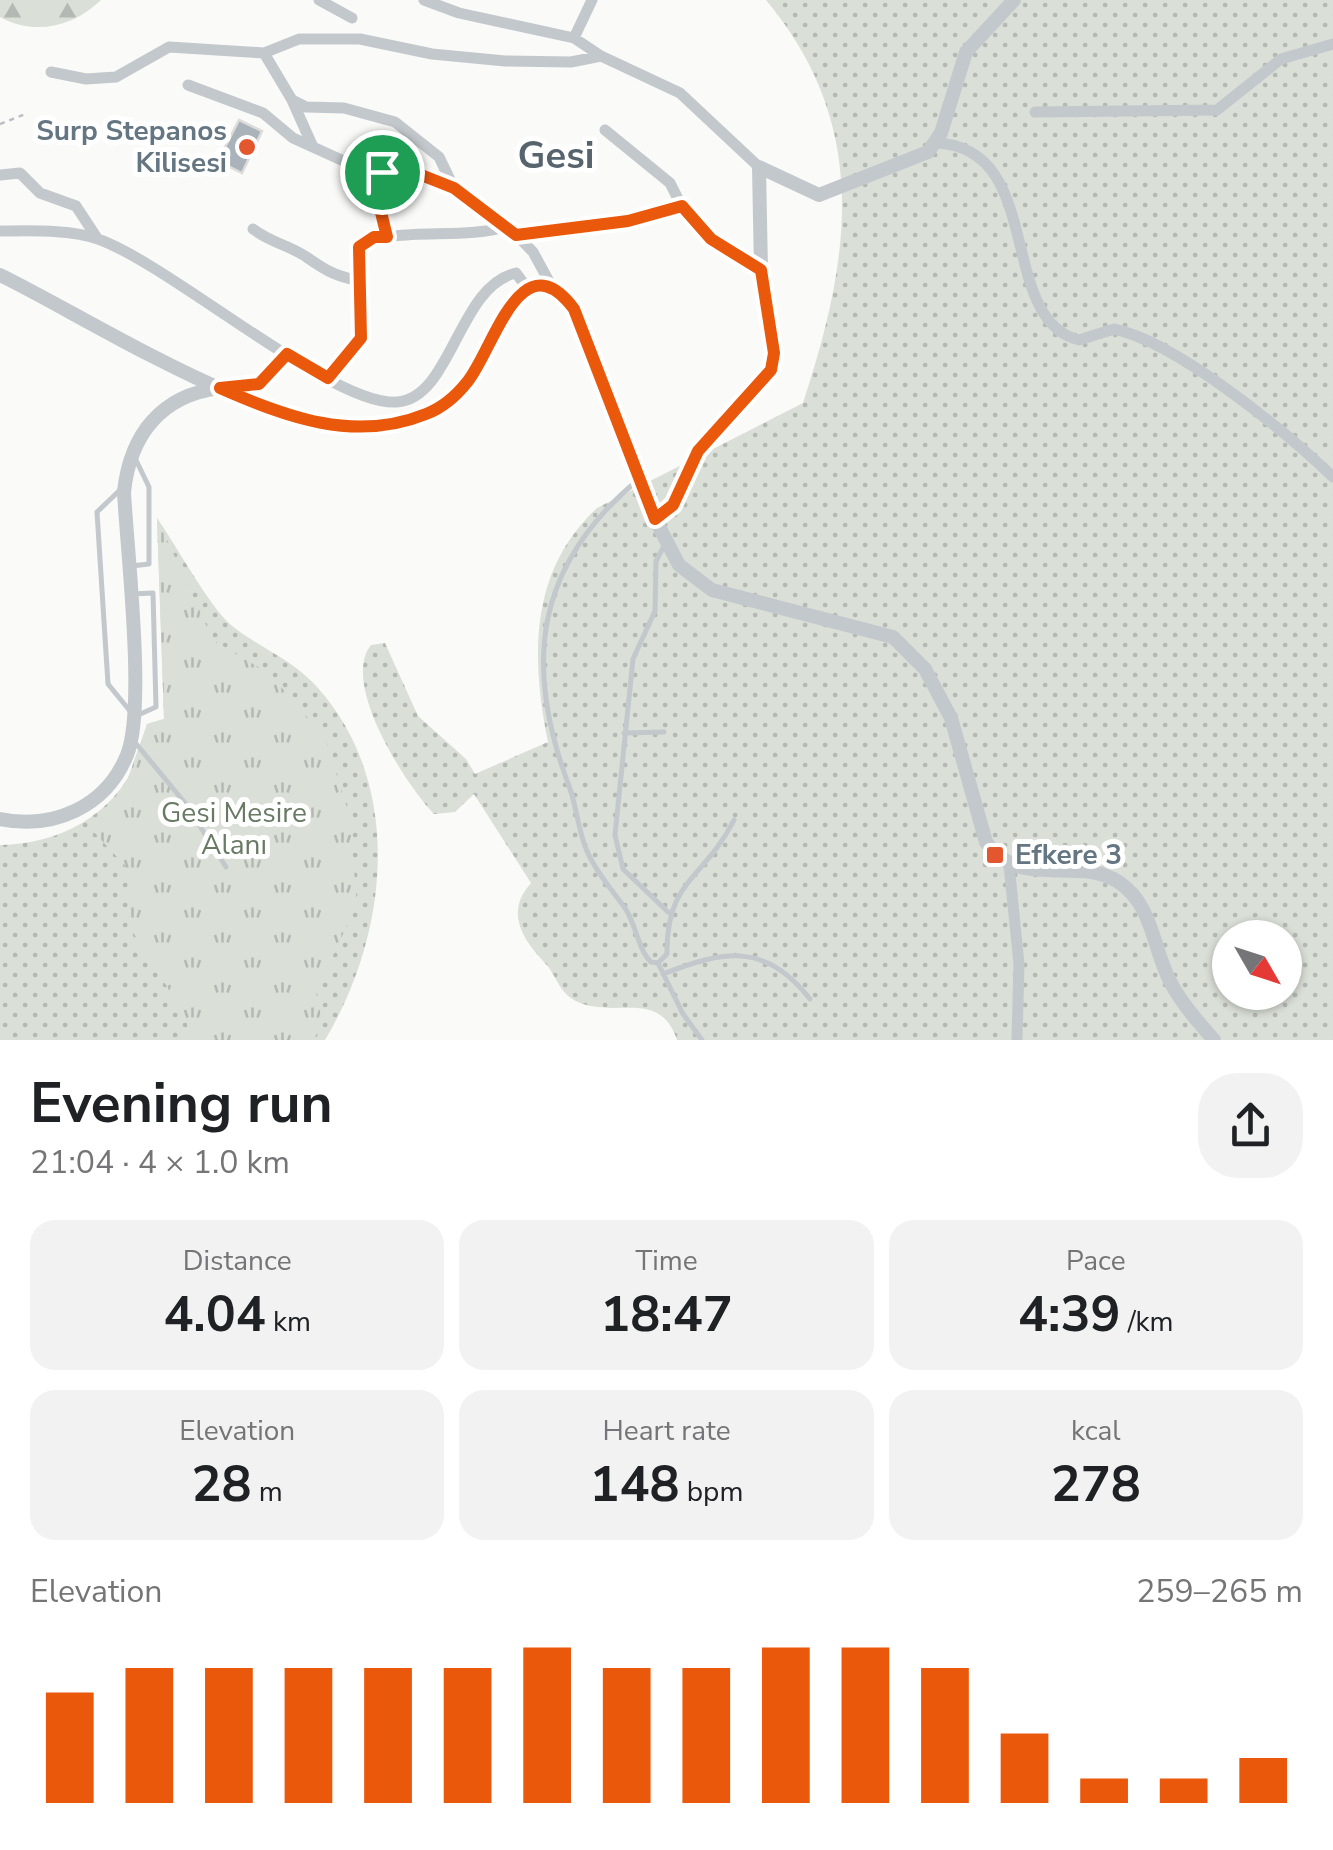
<!DOCTYPE html>
<html lang="en">
<head>
<meta charset="utf-8">
<style>
  :root { --surface:#fff; --page:#f2f2f2; --text:#202124; --muted:#757577; --accent:#ea580c }
  body { margin:0; font-family:"Nunito Sans",sans-serif; background:var(--page); color:var(--text); height:100vh; display:flex; flex-direction:column; font-size:38px; white-space:nowrap }
  * { box-sizing:border-box; margin:0 }
  p { font-size:32px; color:var(--muted) }
  .icon { flex:none; width:55px; height:55px; fill:none; stroke:currentColor; stroke-width:2; stroke-linecap:round; stroke-linejoin:round }
  .map { position:relative; height:1040px; overflow:hidden }
  .side { display:flex; flex-direction:column; background:var(--surface); flex:1 }
  .side>* { flex:none }
  .needle { width:65px; rotate:129deg }
  .buttons { position:absolute; left:1212px; top:920px; display:grid; gap:20px }
  .buttons a { display:grid; place-items:center; width:90px; height:90px; border-radius:50%; background:var(--surface); box-shadow:0 2px 8px #0004; font-size:50px }
  .pin { position:absolute; display:grid; place-items:center; width:85px; height:85px; color:#fff; margin:-42px; border:5px solid #fff; border-radius:50%; box-shadow:0 2px 10px #0007 }
  .round { display:grid; place-items:center; flex:none; width:105px; height:105px; border-radius:40px; background:var(--page) }
  .head { display:flex; align-items:center; justify-content:space-between; height:170px; padding:0 30px }
  h1 { font-size:55px; font-weight:700; line-height:75px }
  .figures { display:grid; grid-template-columns:repeat(3,1fr); gap:15px; height:170px; padding:10px 30px }
  .figures div { display:grid; align-content:center; border-radius:25px; background:var(--page); text-align:center }
  .figures b { font-size:50px; font-weight:700 }
  .figures small { font-size:28px; font-weight:400 }
  .figures p { font-size:28px }
  .chart { height:280px; padding:20px 30px }
  .chart p { display:flex; justify-content:space-between }
  .chart svg { width:100%; height:180px; margin-top:10px; stroke:var(--accent); stroke-width:6 }
  .map>svg:first-child { display:block }
  .grass { fill:url(#grass-dots); fill-rule:evenodd }
  .forest { fill:url(#forest-firs) }
  .park { fill:url(#park-tufts) }
  .building { fill:#aab3b9; stroke:#dcdcda; stroke-width:2.5 }
  .lines { fill:none; stroke-linecap:round; stroke-linejoin:round }
  .path { stroke:#bbbfc2; stroke-width:2.5; stroke-dasharray:5 5; stroke-linecap:butt }
  .service { stroke:#c3c8cc; stroke-width:5 }
  .minor { stroke:#c3c8cc; stroke-width:11 }
  .tertiary { stroke:#c3c8cc; stroke-width:14 }
  .route-casing { stroke:#fff; stroke-width:20 }
  .route { stroke:#ea580c; stroke-width:12 }
  .poi-dot { fill:#e4572e; stroke:#fff; stroke-width:4 }
  .labels { text-anchor:middle; dominant-baseline:central; stroke-width:10; stroke-linejoin:round; paint-order:stroke }
  .poi-label { font-size:28px; font-weight:bold; fill:#657683; stroke:#fff; text-anchor:end }
  .park-label { font-size:28px; fill:#687a64; stroke:#fff }
  .district-label { font-size:38px; font-weight:bold; fill:#57646e; stroke:#fff }
</style>
</head>
<body>
<div class="map">
<svg width="1333" height="1040" viewBox="0 0 1333 1040">
  <defs>
    <pattern id="grass-dots" width="8" height="8" patternUnits="userSpaceOnUse" patternTransform="scale(2.5)"><rect width="8" height="8" fill="#dadfd7"/><path d="M2 2h.1M6 6h.1" fill="none" stroke="#b4b9b4" stroke-width="1.8" stroke-linecap="round"/></pattern>
    <pattern id="forest-firs" width="22" height="20" patternUnits="userSpaceOnUse" patternTransform="scale(2.5)"><rect width="22" height="20" fill="#dadfd7"/><path d="M5 1l3.5 6h-7zM16 11l3.5 6h-7z" fill="#b4b9b4"/></pattern>
    <pattern id="park-tufts" width="24" height="20" patternUnits="userSpaceOnUse" patternTransform="scale(2.5)"><rect width="24" height="20" fill="#dadfd7"/><path d="M3 7l-1-3M5 7V3M7 7l1-3M15 17l-1-3M17 17v-4M19 17l1-3" fill="none" stroke="#b4b9b4"/></pattern>
  </defs>
  <rect width="100%" height="100%" fill="#fafaf8"/>
  <!-- grass -->
  <path class="grass" d="M766,0H1333V1040H677C660,988 615,1019 578,1002C558,993 557,975 544,962C522,938 505,912 531,883L474,794L455,812L434,814C406,785 340,683 371,645L385,643L418,716L466,759L475,774L548,742C531,658 529,571 597,508L803,403C851,257 871,126 766,0ZM1230,938H1285V992H1230Z
    M157,518C176,545 209,606 231,625C259,648 293,659 318,688C405,786 388,935 325,1040H0V845C74,844 136,800 147,724L164,719Z"/>
  <!-- forest -->
  <path class="forest" d="M0,0H101C73,27 35,36 0,17Z"/>
  <!-- park -->
  <path class="park" d="M157,518L213,640L270,674L325,738L349,814L357,904L316,992L322,1021L314,1040H189L186,1017L129,926L128,869L93,831L128,778L147,724L164,719Z"/>
  <!-- building -->
  <path class="building" d="M239,120L262,131L242,173L218,161Z"/>
  <g class="lines">
    <!-- path -->
    <path class="path" d="M0,124L28,113"/>
    <!-- service -->
    <path class="service" d="M639,479C535,565 523,664 569,786C577,807 578,831 587,851C596,872 612,890 625,908C636,924 638,950 651,962L658,963L667,954C666,879 704,880 734,820
      M120,490L97,512L108,684L130,711
      M665,544L656,561L655,611L633,659L615,835L623,869L668,912
      M131,566L149,564V487L135,458
      M132,594L153,593L156,707L138,715
      M624,733L664,732
      M133,740L185,803L226,867
      M658,963L683,1014L702,1040
      M663,974C723,951 765,941 810,999"/>
    <!-- minor -->
    <path class="minor" d="M319,0L352,18
      M424,0L459,13L574,38L601,56L680,93L759,167
      M574,38L592,0
      M264,53L292,100L306,107L344,108L395,122L439,157L454,188L508,226L533,252L552,287
      M51,72L86,79L116,77L169,47L264,53L299,39H360L432,54L505,61L571,62L601,56
      M188,85L263,113L293,138L359,168L382,172L406,169L453,188
      M292,100L313,147
      M1035,112L1217,110L1281,59L1333,44
      M605,130L670,183L682,207
      M936,143C1046,147 996,319 1079,340L1114,329C1177,342 1286,432 1333,477
      M382,172L378,200L387,237
      M0,175L20,173L40,193L76,206L97,238
      M253,229C270,242 288,245 305,256C324,269 332,275 356,280
      M0,231C30,231 70,229 98,239C173,266 333,407 397,402C452,398 458,286 516,273L527,288
      M516,235L628,221L682,207L711,239L761,270
      M328,378L361,338L356,280L359,247C393,225 462,241 508,226
      M220,388L259,384L287,354
      M1009,865L1019,964L1017,1040"/>
    <!-- tertiary -->
    <path class="tertiary" d="M0,275C91,319 285,446 383,425C416,418 447,408 468,381C494,347 521,238 573,309L655,519L679,565L712,590L893,637L925,669L951,718L986,842C1020,892 1079,854 1120,883C1154,906 1153,952 1172,985C1183,1005 1199,1023 1214,1040
      M655,519L673,505L697,451L771,370L773,353L761,270L759,167L819,195L928,152L941,133L966,52L1014,0
      M0,819C53,830 106,807 127,755C146,709 127,551 124,492C130,435 161,395 220,388"/>
  </g>
  <g class="lines">
    <!-- route casing -->
    <g class="route-casing">
      <path id="route" d="M406,169L454,188L516,235L628,221L682,206L711,239L761,270L774,353L771,370L698,451L673,505L655,519L574,309C521,238 494,348 468,381C457,395 442,408 426,414C355,443 286,417 220,388L259,384L287,354L328,378L361,338L359,247L374,237H387L378,200L382,172Z"/>
    </g>
    <!-- route -->
    <use href="#route" class="route"/>
  </g>
  <!-- markers -->
  <g class="poi-dot">
    <circle cx="247" cy="147" r="10"/>
    <rect x="985" y="845" width="20" height="20" rx="5"/>
  </g>
  <g class="labels">
    <!-- poi labels -->
    <g class="poi-label">
      <text x="227" y="131">Surp Stepanos<tspan x="227" dy="32">Kilisesi</tspan></text>
      <text x="1015" y="855" text-anchor="start">Efkere 3</text>
    </g>
    <!-- park labels -->
    <g class="park-label">
      <text x="234" y="813">Gesi Mesire<tspan x="234" dy="32">Alanı</tspan></text>
    </g>
    <!-- district labels -->
    <g class="district-label">
      <text x="556" y="155">Gesi</text>
    </g>
  </g>
</svg>
<div class="buttons">
<a><svg class="needle" viewBox="-14 -14 28 28"><path d="M0-13l5 13h-10z" fill="#e53935"/><path d="M0 13l5-13h-10z" fill="#757577"/></svg></a>
</div>
<div class="pin" style="left:382px;top:172px;background:#1e9e55"><svg class="icon" aria-label="arrive" viewBox="0 0 24 24"><path d="M6 21V4h12l-3 4 3 4H6"/></svg></div>
</div>
<section class="side">
<div class="head"><div><h1>Evening run</h1><p>21:04 · 4 × 1.0 km</p></div><a class="round"><svg class="icon" aria-label="share" viewBox="0 0 24 24"><path d="M12 15V3M7 8l5-5 5 5M5 13v7h14v-7"/></svg></a></div>
<div class="figures">
<div><p>Distance</p><b>4.04<small> km</small></b></div>
<div><p>Time</p><b>18:47</b></div>
<div><p>Pace</p><b>4:39<small> /km</small></b></div>
</div>
<div class="figures">
<div><p>Elevation</p><b>28<small> m</small></b></div>
<div><p>Heart rate</p><b>148<small> bpm</small></b></div>
<div><p>kcal</p><b>278</b></div>
</div>
<div class="chart"><p><span>Elevation</span>259–265 m</p>
<svg viewBox="0 0 160 44" preserveAspectRatio="none"><path d="M5 44V17M15 44V11M25 44V11M35 44V11M45 44V11M55 44V11M65 44V6M75 44V11M85 44V11M95 44V6M105 44V6M115 44V11M125 44V27M135 44V38M145 44V38M155 44V33"/></svg>
</div>
</section>
</body>
</html>
